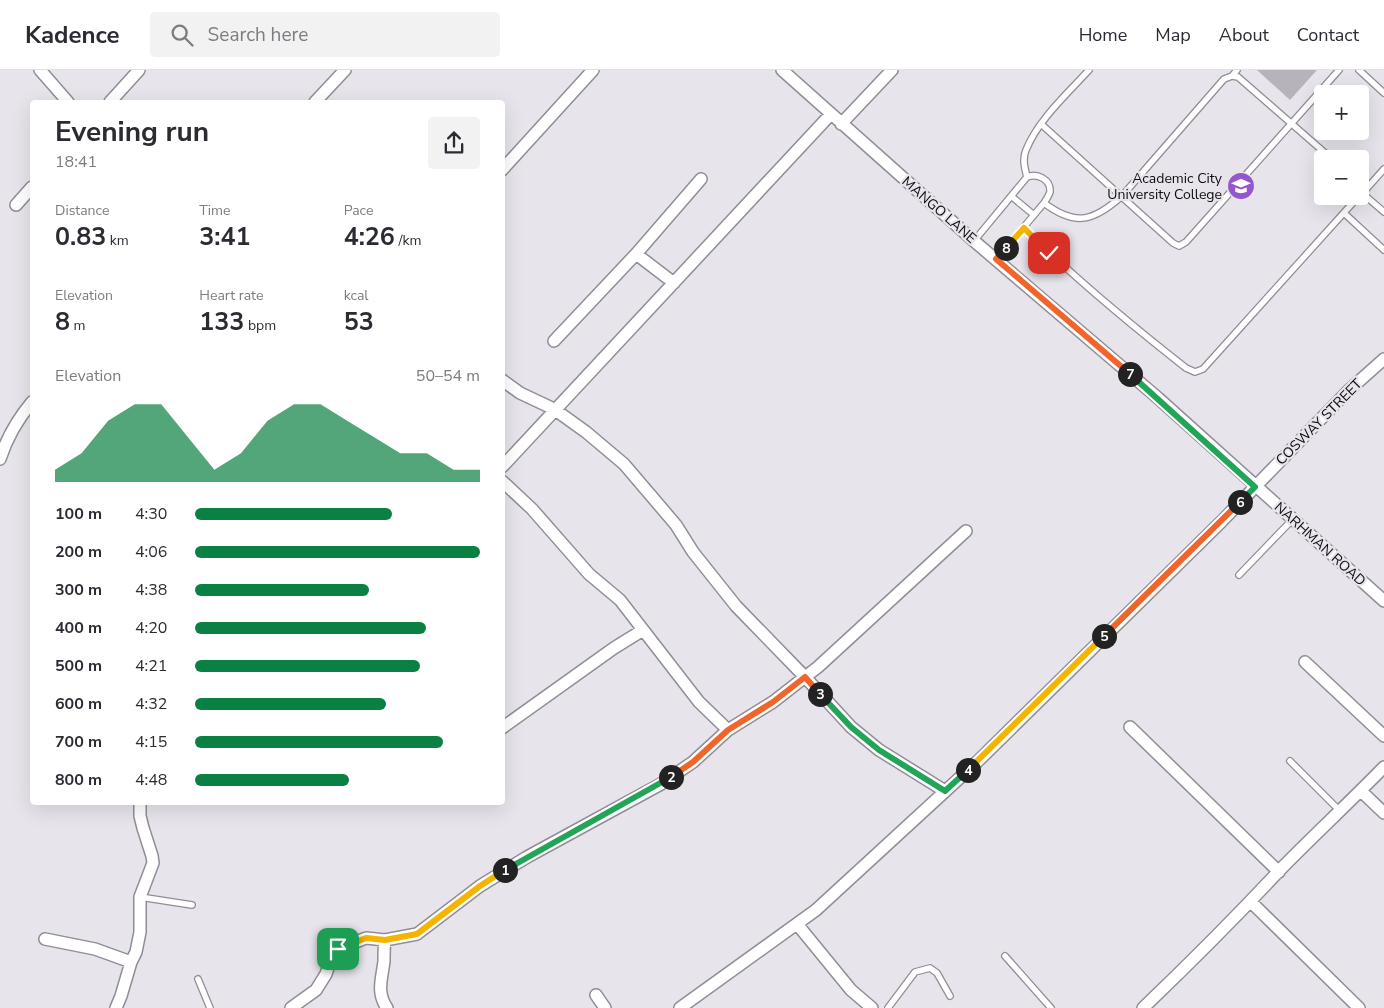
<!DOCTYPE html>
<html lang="en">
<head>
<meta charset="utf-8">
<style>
  :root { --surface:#fff; --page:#f2f2f3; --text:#2b2b33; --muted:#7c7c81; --line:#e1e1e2; --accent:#0b8043 }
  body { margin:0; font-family:"Nunito Sans",sans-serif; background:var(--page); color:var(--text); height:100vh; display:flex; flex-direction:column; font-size:19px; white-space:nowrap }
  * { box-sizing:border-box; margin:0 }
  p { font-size:16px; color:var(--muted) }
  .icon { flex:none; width:28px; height:28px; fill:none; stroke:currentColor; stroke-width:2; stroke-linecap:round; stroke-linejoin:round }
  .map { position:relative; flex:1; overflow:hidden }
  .sheet { position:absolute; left:30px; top:30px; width:475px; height:705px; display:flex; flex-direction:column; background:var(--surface); border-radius:5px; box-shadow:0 5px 20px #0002 }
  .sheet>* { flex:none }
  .fabs { position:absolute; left:1314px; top:15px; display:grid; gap:10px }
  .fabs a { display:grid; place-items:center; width:55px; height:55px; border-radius:5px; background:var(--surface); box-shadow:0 5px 20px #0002; font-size:25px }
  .pin { position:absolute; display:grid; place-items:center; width:42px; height:42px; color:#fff; margin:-21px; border-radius:10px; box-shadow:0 2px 8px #0006 }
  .km { position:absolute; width:25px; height:25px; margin:-12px; border-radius:50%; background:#222; color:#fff; font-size:14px; line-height:25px; text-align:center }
  .round { display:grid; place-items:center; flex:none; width:52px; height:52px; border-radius:5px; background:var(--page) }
  .headline { display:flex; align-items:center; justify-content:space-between; height:85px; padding:0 25px }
  h1 { font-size:28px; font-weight:700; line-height:38px }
  .metrics { display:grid; grid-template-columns:repeat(3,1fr); gap:8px; height:85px; padding:5px 25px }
  .metrics div { display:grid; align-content:center }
  .metrics b { font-size:25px; font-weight:700 }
  .metrics small { font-size:14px; font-weight:400 }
  .metrics p { font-size:14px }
  .chart { height:140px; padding:10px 25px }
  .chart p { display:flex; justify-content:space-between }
  .chart svg { width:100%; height:90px; margin-top:5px; fill:var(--accent); opacity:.7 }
  ul { padding:0 25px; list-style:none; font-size:16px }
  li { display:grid; grid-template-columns:80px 60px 1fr; align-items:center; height:38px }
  li i { height:12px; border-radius:6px; background:var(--accent) }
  header { display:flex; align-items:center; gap:30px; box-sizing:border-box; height:70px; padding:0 25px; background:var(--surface); border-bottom:1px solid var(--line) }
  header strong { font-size:24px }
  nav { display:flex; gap:28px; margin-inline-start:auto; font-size:18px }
  .search { width:350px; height:45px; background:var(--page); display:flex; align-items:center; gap:12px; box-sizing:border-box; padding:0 18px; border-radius:5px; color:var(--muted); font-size:19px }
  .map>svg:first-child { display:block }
  .building { fill:#b6b3bb }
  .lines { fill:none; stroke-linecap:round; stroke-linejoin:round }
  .lane-casing { stroke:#918d95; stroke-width:8 }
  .street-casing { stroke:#918d95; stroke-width:14 }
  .lane { stroke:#fff; stroke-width:5.5 }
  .street { stroke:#fff; stroke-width:11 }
  .split-1-casing { stroke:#fff; stroke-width:10 }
  .split-2-casing { stroke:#fff; stroke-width:10 }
  .split-3-casing { stroke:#fff; stroke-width:10 }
  .split-4-casing { stroke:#fff; stroke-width:10 }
  .split-5-casing { stroke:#fff; stroke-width:10 }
  .split-6-casing { stroke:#fff; stroke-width:10 }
  .split-7-casing { stroke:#fff; stroke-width:10 }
  .split-8-casing { stroke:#fff; stroke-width:10 }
  .split-9-casing { stroke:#fff; stroke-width:10 }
  .split-1 { stroke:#f5b400; stroke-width:6 }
  .split-2 { stroke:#22a559; stroke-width:6 }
  .split-3 { stroke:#f0652b; stroke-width:6 }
  .split-4 { stroke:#22a559; stroke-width:6 }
  .split-5 { stroke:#f5b400; stroke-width:6 }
  .split-6 { stroke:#f0652b; stroke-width:6 }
  .split-7 { stroke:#22a559; stroke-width:6 }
  .split-8 { stroke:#f0652b; stroke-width:6 }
  .split-9 { stroke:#f5b400; stroke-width:6 }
  .labels { text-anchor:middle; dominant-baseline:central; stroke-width:4.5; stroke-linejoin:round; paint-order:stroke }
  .poi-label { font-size:14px; fill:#0d0c0f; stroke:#e8e4ec; text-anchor:end }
  .street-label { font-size:14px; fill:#0d0c0f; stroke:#e8e4ec }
</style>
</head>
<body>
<header>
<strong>Kadence</strong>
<div class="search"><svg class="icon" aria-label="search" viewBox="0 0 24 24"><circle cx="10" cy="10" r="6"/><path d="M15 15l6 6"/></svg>Search here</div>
<nav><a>Home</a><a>Map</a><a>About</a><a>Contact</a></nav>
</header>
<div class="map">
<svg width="1384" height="938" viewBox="0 0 1384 938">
  <rect width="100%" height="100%" fill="#e8e4ec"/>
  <!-- building -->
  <path class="building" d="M1257,0H1317L1290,30Z"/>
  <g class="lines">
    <!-- lane casing -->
    <g class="lane-casing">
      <path id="lane" d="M1359,0L1384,23
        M1232,6L1237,0
        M1041,54L1173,173L1179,176L1186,172L1339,0
        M1027,107C1025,99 1022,89 1026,80C1038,50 1067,24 1089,0
        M1362,123L1384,142
        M1011,126L1034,145
        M1360,126L1384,99
        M1044,133C1076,157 1094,151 1122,126L1224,9L1232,6L1238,7L1332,89
        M1344,143L1384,180
        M1024,158C1075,209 1130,254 1186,298L1195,302L1203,299L1359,126
        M974,171L1027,107C1037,103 1051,109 1050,122C1049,125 1046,130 1044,133L997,189
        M1239,505L1292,450
        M1290,691L1341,742
        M140,827L192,835
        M1005,886L1051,938
        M198,909L210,938
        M888,938L915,902L930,898L937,903L950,926"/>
    </g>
    <!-- street casing -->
    <g class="street-casing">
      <path id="street" d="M40,0L68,32
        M782,0L974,171L1158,328L1384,531
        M110,32L139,0
        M315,32L345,0
        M841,54L892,0
        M502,100L593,0
        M16,135L32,117
        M636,184L674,213
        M554,271L636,184L701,109
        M502,310L520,323L554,339L586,362L624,394L676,455L693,482L736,536L805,607L818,597L966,461
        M0,389C7,367 17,350 32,332
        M502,397L831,44
        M502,411L532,439L589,504L620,530L699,632L728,660
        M1305,592L1384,666
        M1130,657L1279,802
        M502,658L614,578L643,560
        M1361,721L1384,743
        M1251,832L1359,938
        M797,854L851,920L872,938
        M45,869L95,879L131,892
        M385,870C384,877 384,884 384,891C382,909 376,922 387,938
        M596,925L605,938
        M116,938L121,926L131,892L136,882L140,862V827L153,793L152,786L143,758L140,746V732
        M291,938L316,920L326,904L332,886L338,879L366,868L385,870L417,864L480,816L527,787L661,714L693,692L728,660L773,632L805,607L851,657L879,680L945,721
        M680,938L816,840L977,692L1222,451L1348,321L1384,289
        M1143,938C1189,894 1234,849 1278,802C1312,767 1349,733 1384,697"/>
    </g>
    <!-- lane -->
    <use href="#lane" class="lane"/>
    <!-- street -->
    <use href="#street" class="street"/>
  </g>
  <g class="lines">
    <!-- split-1 casing -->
    <g class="split-1-casing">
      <path id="split-1" d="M338,879L366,868L385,870L417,864L480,816L505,800"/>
    </g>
    <!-- split-2 casing -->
    <g class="split-2-casing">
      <path id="split-2" d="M505,800L671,707"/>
    </g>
    <!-- split-3 casing -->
    <g class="split-3-casing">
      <path id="split-3" d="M671,707L693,692L728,660L773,632L805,607L820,624"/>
    </g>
    <!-- split-4 casing -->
    <g class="split-4-casing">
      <path id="split-4" d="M820,624L851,657L879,680L945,721L968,700"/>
    </g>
    <!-- split-5 casing -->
    <g class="split-5-casing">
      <path id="split-5" d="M968,700L1104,566"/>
    </g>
    <!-- split-6 casing -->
    <g class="split-6-casing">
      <path id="split-6" d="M1104,566L1240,432"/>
    </g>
    <!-- split-7 casing -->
    <g class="split-7-casing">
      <path id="split-7" d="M1130,304L1255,417L1240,432"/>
    </g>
    <!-- split-8 casing -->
    <g class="split-8-casing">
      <path id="split-8" d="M1006,178L996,189L1130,304"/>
    </g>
    <!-- split-9 casing -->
    <g class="split-9-casing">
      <path id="split-9" d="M1006,178L1024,158L1049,183"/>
    </g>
    <!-- split-1 -->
    <use href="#split-1" class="split-1"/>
    <!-- split-2 -->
    <use href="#split-2" class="split-2"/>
    <!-- split-3 -->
    <use href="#split-3" class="split-3"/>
    <!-- split-4 -->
    <use href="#split-4" class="split-4"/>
    <!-- split-5 -->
    <use href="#split-5" class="split-5"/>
    <!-- split-6 -->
    <use href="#split-6" class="split-6"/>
    <!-- split-7 -->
    <use href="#split-7" class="split-7"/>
    <!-- split-8 -->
    <use href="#split-8" class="split-8"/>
    <!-- split-9 -->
    <use href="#split-9" class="split-9"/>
  </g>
  <!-- icons -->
  <defs>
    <g id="university-disc" transform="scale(1.4375)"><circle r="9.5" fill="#9557ce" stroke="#e8e4ec"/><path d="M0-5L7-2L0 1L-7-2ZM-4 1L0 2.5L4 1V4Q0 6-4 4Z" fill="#fff"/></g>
  </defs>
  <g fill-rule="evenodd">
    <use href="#university-disc" x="1241" y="116"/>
  </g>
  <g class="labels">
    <!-- poi labels -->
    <g class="poi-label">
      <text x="1222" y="108">Academic City<tspan x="1222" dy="16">University College</tspan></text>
    </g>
    <!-- street labels -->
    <g class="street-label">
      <text transform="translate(939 140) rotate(41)">MANGO LANE</text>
      <text transform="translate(1319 352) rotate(-45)">COSWAY STREET</text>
      <text transform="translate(1320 474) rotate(42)">NARHMAN ROAD</text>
    </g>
  </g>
</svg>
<div class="fabs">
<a>+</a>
<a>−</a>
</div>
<div class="pin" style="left:338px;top:879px;background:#1e9e55"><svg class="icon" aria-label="arrive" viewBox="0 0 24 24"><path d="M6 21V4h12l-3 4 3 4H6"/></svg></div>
<div class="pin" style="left:1049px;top:183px;background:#d93025"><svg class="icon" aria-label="check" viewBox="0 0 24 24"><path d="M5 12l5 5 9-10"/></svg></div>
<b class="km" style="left:505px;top:800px">1</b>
<b class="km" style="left:671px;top:707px">2</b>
<b class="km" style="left:820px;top:624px">3</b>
<b class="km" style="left:968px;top:700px">4</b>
<b class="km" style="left:1104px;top:566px">5</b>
<b class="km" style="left:1240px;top:432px">6</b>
<b class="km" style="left:1130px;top:304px">7</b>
<b class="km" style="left:1006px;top:178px">8</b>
<section class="sheet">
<div class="headline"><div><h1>Evening run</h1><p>18:41</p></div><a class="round"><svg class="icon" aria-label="share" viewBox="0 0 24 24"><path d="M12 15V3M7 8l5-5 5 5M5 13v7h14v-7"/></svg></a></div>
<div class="metrics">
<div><p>Distance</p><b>0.83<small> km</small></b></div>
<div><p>Time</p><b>3:41</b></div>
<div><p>Pace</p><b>4:26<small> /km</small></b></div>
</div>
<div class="metrics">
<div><p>Elevation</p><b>8<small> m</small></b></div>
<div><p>Heart rate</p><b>133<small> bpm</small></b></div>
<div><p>kcal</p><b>53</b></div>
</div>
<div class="chart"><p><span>Elevation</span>50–54 m</p>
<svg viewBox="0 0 160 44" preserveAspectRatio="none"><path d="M0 44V38L10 30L20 14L30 6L40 6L50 22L60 38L70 30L80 14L90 6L100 6L110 14L120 22L130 30L140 30L150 38L160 38V44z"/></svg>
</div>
<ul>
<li><b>100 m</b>4:30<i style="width:69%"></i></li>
<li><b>200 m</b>4:06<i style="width:100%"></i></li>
<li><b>300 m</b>4:38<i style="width:61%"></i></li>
<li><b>400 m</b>4:20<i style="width:81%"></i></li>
<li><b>500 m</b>4:21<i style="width:79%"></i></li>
<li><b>600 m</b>4:32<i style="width:67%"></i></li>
<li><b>700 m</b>4:15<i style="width:87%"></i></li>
<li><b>800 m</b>4:48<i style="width:54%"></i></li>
</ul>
</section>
</div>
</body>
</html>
